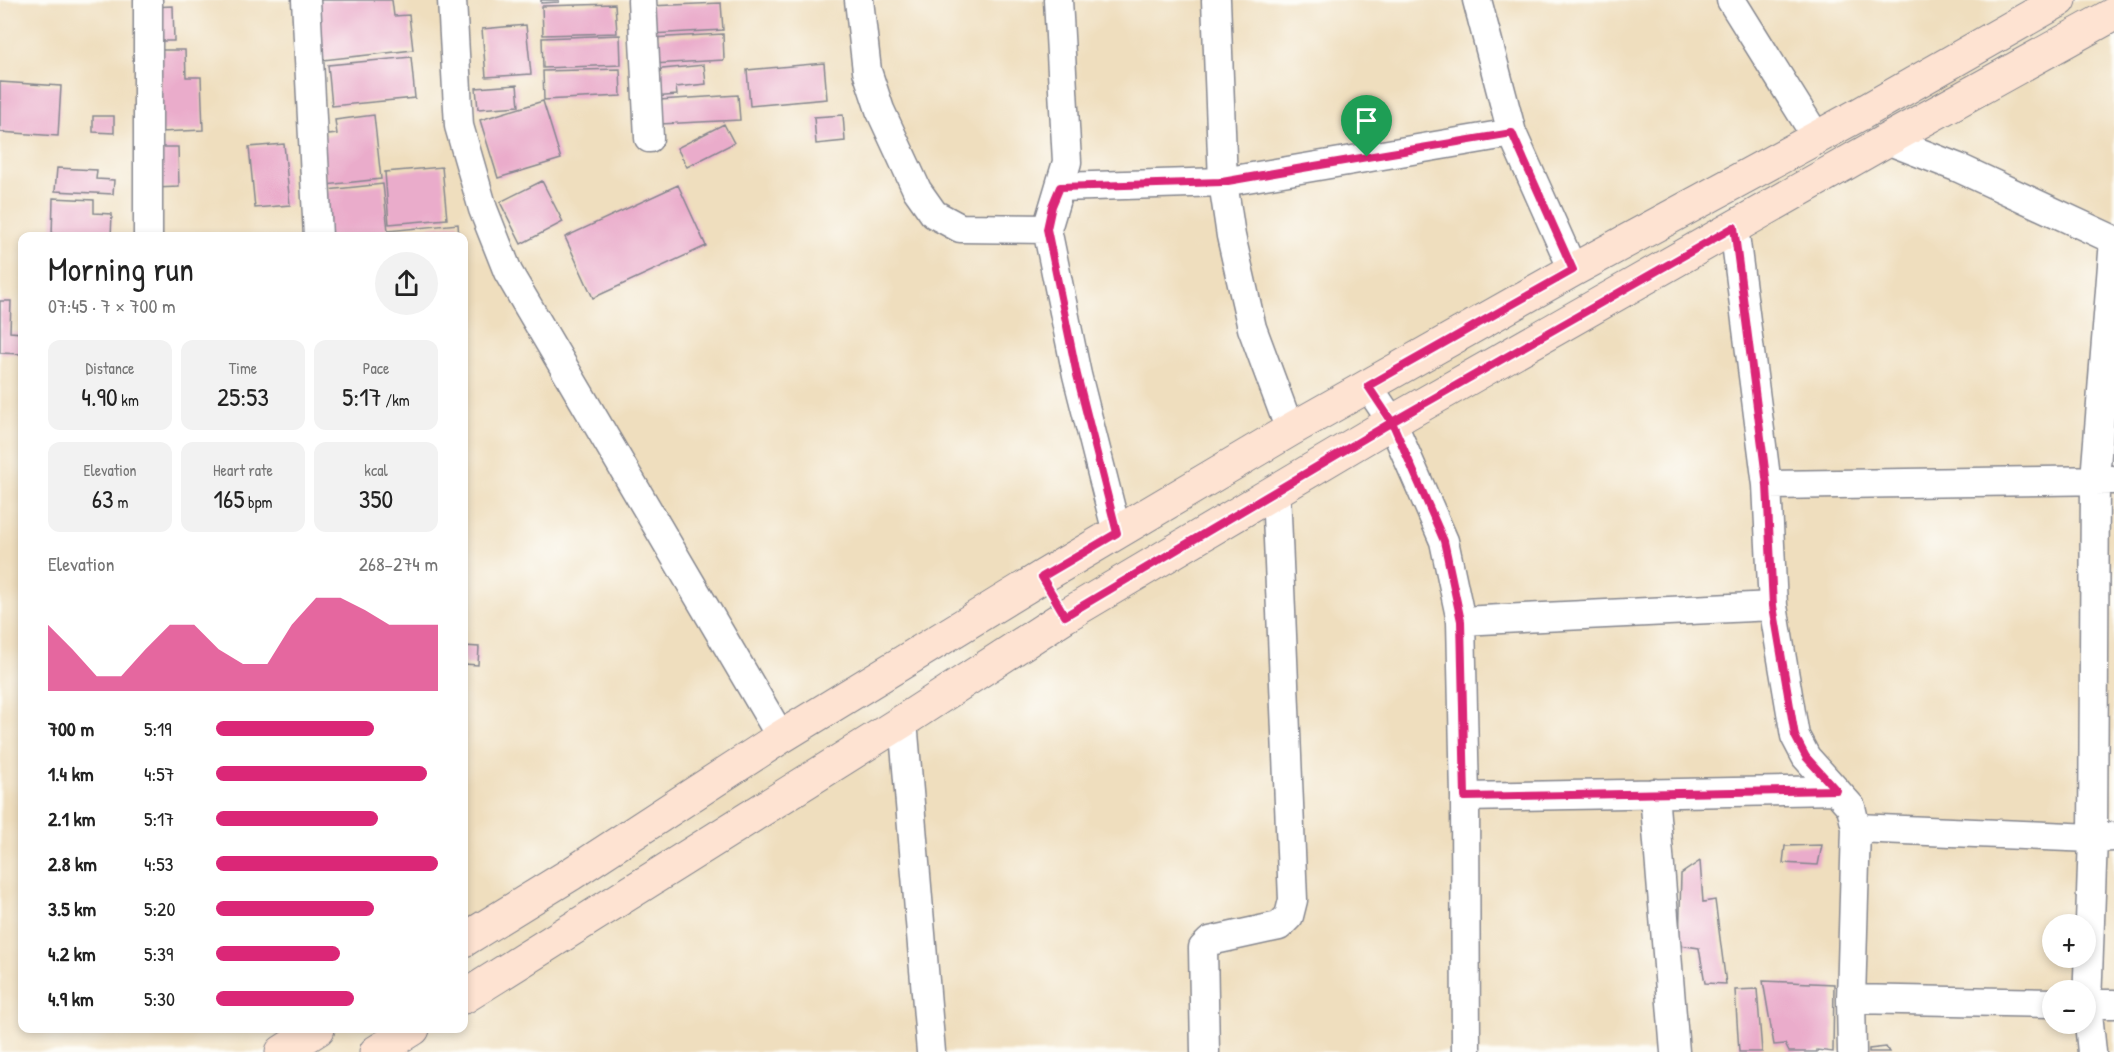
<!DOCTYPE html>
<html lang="en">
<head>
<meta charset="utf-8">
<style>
  :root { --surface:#fff; --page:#f2f2f2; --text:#222; --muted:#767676; --accent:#db2777 }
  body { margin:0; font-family:"Patrick Hand",sans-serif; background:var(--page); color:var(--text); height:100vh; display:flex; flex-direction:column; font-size:22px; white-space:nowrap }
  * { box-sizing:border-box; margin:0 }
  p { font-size:20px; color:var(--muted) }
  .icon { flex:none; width:33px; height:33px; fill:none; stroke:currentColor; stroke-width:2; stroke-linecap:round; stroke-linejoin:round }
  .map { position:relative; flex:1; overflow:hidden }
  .details { position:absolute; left:18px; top:232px; width:450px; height:801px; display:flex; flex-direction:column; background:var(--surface); border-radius:12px; box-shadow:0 3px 9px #0003 }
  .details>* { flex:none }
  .fabs { position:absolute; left:2042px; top:914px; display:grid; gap:12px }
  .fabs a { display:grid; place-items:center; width:54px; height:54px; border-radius:50%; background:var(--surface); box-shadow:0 3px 9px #0003; font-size:30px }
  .pin { position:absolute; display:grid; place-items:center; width:51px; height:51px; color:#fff; margin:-62px -26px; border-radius:50% 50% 50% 0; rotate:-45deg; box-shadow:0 0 6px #0007 }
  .pin .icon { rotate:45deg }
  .round { display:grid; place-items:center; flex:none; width:63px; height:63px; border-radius:32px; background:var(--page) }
  .headline { display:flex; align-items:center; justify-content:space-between; height:102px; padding:0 30px }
  h1 { font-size:33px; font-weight:600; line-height:45px }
  .metrics { display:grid; grid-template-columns:repeat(3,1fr); gap:9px; height:102px; padding:6px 30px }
  .metrics div { display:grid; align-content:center; border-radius:12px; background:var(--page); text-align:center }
  .metrics b { font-size:26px; font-weight:600 }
  .metrics small { font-size:16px; font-weight:400 }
  .metrics p { font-size:16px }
  .chart { height:168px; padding:12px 30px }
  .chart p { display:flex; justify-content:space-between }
  .chart svg { width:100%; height:108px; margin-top:6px; fill:var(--accent); opacity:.7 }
  ul { padding:0 30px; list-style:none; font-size:20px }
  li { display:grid; grid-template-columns:96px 72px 1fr; align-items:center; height:45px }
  li i { height:15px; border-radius:8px; background:var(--accent) }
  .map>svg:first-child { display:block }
  .building { fill:#eaaccb }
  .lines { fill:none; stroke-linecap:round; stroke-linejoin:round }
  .street-casing { stroke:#85868e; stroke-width:31 }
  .secondary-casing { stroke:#85868e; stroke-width:35 }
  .street { stroke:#fff; stroke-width:28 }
  .secondary { stroke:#fee3d2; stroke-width:33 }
  .route-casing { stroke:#fff; stroke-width:12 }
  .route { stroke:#db2777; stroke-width:8 }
</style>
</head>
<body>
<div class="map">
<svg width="2114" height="1052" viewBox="0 0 2114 1052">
  <rect width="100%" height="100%" fill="#fdfcf7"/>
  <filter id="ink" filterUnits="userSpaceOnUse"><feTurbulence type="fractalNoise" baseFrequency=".0167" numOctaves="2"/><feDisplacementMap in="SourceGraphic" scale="12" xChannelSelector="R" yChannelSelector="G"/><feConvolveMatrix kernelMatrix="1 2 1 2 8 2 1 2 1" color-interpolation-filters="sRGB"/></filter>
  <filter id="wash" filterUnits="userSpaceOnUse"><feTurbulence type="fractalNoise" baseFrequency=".008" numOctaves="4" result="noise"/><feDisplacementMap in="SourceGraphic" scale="24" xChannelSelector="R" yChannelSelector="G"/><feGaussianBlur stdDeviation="1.35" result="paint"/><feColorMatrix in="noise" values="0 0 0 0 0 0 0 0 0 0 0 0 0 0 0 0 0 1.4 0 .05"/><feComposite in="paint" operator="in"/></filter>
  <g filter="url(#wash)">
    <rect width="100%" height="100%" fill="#efdebe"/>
    <g id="blocks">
      <!-- building -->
      <path class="building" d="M307,0H392L394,16L409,15L413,50L314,61Z
        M541,0H559V2L541,3Z
        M721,3L723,30L651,34L649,6Z
        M615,4L617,33L543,35L542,6Z
        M173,6L174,41H153L151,7Z
        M526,25L531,74L486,77L482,29Z
        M723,34L724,60L652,64L650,38Z
        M620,35L621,65L543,68L542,38Z
        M159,50H185L186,77H201L203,130L161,132Z
        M411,57L415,98L332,106L328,65Z
        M824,63L827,99L750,106L747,70Z
        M704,65L706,84L676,87L677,95L654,97L652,70Z
        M620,69L621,96L544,100L543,71Z
        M0,82L61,86L58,136L0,132Z
        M517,85L519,106L478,109L476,88Z
        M738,95L740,120L660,124L659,100Z
        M543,101L561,159L498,178L480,120Z
        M374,115L381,179L326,185L320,136L337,134L335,120Z
        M843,115L845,141L816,144L814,117Z
        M93,116H114V133L93,132Z
        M724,124L734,143L687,167L677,148Z
        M284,144L290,205L255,208L249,147Z
        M152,147H178L179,187L153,188Z
        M442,167L447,219L389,224L385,172Z
        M57,168L97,170L96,179L114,180L113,194L55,191Z
        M542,181L563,222L521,244L500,202Z
        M383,184L388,231L458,224L459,237H323L318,191Z
        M678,185L706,246L593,298L565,237Z
        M53,198L94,200V213L112,214L111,237H52Z
        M0,301H11L10,332L22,333V354L0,353Z
        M464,646L479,647L478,665L464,664Z
        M1822,845L1818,865L1783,863L1785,846Z
        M1700,861L1703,902L1715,900L1726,984L1705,983L1699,948L1679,945L1681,874Z
        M1763,981L1834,984L1833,1052L1817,1050V1052H1789L1785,1044L1774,1045Z
        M1757,989L1762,1052H1739L1735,990Z
        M1886,1047L1889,1052H1869V1049Z"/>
    </g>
  </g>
  <g filter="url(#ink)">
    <use href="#blocks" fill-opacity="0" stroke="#85868e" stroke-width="1.5"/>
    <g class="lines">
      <!-- street casing -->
      <g class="street-casing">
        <path id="street" d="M148,0V237
          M306,0L318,237
          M452,0L459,126L483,209L508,272L781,737
          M642,0L649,138
          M859,0L867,71L880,110L917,190L934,214L960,228L1047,229
          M1058,0L1067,162L1047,229L1077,375L1117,533
          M1216,0L1223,182L1231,236L1252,328L1290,430
          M1477,0L1512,133L1573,270
          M1731,0L1817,138
          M1887,140L1959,168L2114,240
          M1060,187L1223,182L1512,133
          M1734,227L1767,485L1773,606L1795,736L1806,757L1851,807L1856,828L1851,999L1852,1052
          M1368,386L1392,422L1444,541L1461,621L1465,797L1466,1052
          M1767,485L2112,480
          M1461,621L1773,606
          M903,721L931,1052
          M1654,793L1675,1052
          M1465,797L1836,790
          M1856,828L2093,838L2114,837
          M1851,999L2052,1003
          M2085,1004H2114
          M1205,1052L1203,948L1210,941L1279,926L1289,916L1293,900L1276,491
          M2092,1052L2087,1004L2093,838L2095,479L2114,240"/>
      </g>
      <!-- secondary casing -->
      <g class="secondary-casing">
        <path id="secondary" d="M464,940L571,874L781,737L1042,577L1290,430L1573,270L1862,113L2060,0
          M464,997L903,721L1065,616L1392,422L1887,140L2114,14
          M282,1052L318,1029
          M376,1052L413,1029"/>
      </g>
      <!-- street -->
      <use href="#street" class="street"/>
      <!-- secondary -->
      <use href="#secondary" class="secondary"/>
    </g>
  </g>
  <g class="lines" filter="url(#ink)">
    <!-- route casing -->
    <g class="route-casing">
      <path id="route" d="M1367,157L1222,182L1060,187L1052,206L1047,229L1077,375L1117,533L1042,577L1065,616L1392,422L1444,541L1461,621L1465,797L1836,790L1806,757L1795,736L1773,606L1767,485L1734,227L1392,422L1368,386L1573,270L1512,133L1367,157"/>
    </g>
    <!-- route -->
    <use href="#route" class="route"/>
  </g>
</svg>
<div class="fabs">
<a>+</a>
<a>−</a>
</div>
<div class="pin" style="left:1367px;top:157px;background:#1e9e55"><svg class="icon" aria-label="arrive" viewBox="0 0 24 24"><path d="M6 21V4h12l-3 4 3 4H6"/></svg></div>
<section class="details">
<div class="headline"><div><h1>Morning run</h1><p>07:45 · 7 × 700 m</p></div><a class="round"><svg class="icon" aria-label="share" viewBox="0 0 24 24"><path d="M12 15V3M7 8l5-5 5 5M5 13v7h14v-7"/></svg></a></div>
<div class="metrics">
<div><p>Distance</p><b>4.90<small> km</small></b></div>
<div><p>Time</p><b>25:53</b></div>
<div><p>Pace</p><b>5:17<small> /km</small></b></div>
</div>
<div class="metrics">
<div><p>Elevation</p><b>63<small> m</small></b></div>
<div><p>Heart rate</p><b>165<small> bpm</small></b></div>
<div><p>kcal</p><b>350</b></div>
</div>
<div class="chart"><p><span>Elevation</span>268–274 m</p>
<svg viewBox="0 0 160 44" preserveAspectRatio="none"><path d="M0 44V17L10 27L20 38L30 38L40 27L50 17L60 17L70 27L80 33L90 33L100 17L110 6L120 6L130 11L140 17L150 17L160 17V44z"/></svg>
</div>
<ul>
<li><b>700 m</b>5:19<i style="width:71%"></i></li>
<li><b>1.4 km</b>4:57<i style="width:95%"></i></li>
<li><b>2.1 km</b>5:17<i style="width:73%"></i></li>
<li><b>2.8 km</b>4:53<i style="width:100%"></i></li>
<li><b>3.5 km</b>5:20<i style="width:71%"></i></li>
<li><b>4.2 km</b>5:39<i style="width:56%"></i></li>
<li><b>4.9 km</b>5:30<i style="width:62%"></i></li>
</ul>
</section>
</div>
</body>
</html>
